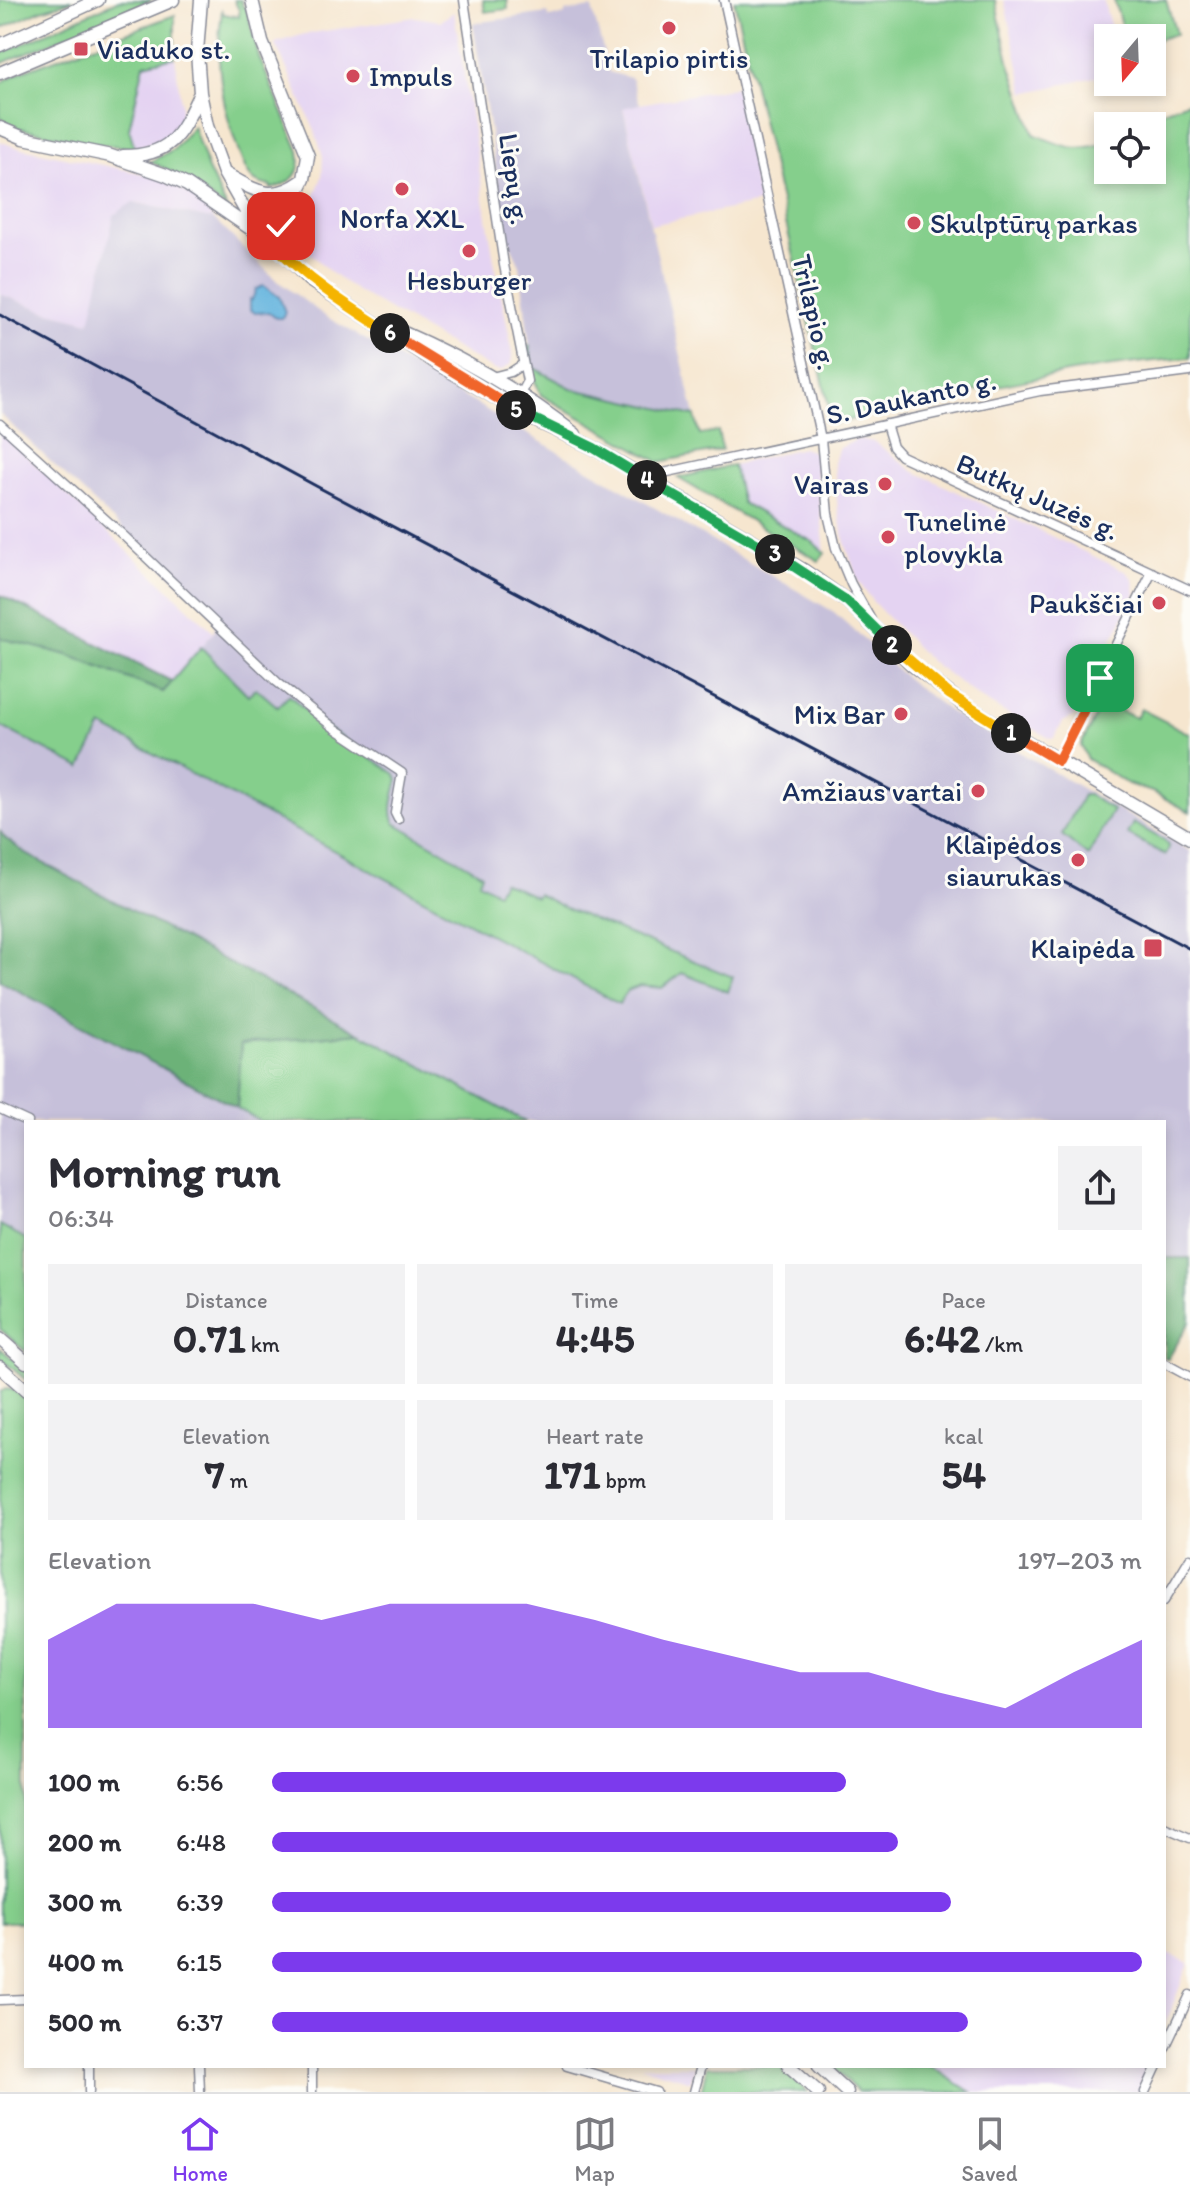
<!DOCTYPE html>
<html lang="en">
<head>
<meta charset="utf-8">
<style>
  :root { --surface:#fff; --page:#f2f2f3; --text:#2b2b33; --muted:#7c7c81; --line:#e1e1e2; --accent:#7c3aed }
  body { margin:0; font-family:Itim,sans-serif; background:var(--page); color:var(--text); height:100vh; display:flex; flex-direction:column; font-size:30px; white-space:nowrap }
  * { box-sizing:border-box; margin:0 }
  p { font-size:26px; color:var(--muted) }
  .icon { flex:none; width:44px; height:44px; fill:none; stroke:currentColor; stroke-width:2; stroke-linecap:round; stroke-linejoin:round }
  .map { position:relative; flex:1; overflow:hidden }
  .sheet { position:absolute; left:24px; top:1120px; width:1142px; height:948px; display:flex; flex-direction:column; background:var(--surface); border-radius:0px; box-shadow:0 4px 12px #0003 }
  .sheet>* { flex:none }
  .needle { width:52px; rotate:199deg }
  .buttons { position:absolute; left:1094px; top:24px; display:grid; gap:16px }
  .buttons a { display:grid; place-items:center; width:72px; height:72px; border-radius:0px; background:var(--surface); box-shadow:0 4px 12px #0003; font-size:40px }
  .pin { position:absolute; display:grid; place-items:center; width:68px; height:68px; color:#fff; margin:-34px; border-radius:16px; box-shadow:0 4px 12px #0006 }
  .km { position:absolute; width:40px; height:40px; margin:-20px; border-radius:50%; background:#222; color:#fff; font-size:22px; line-height:40px; text-align:center }
  .round { display:grid; place-items:center; flex:none; width:84px; height:84px; border-radius:0px; background:var(--page) }
  .headline { display:flex; align-items:center; justify-content:space-between; height:136px; padding:0 24px }
  h1 { font-size:44px; font-weight:700; line-height:60px }
  .metrics { display:grid; grid-template-columns:repeat(3,1fr); gap:12px; height:136px; padding:8px 24px }
  .metrics div { display:grid; align-content:center; border-radius:0px; background:var(--page); text-align:center }
  .metrics b { font-size:40px; font-weight:700 }
  .metrics small { font-size:22px; font-weight:400 }
  .metrics p { font-size:22px }
  .chart { height:224px; padding:16px 24px }
  .chart p { display:flex; justify-content:space-between }
  .chart svg { width:100%; height:144px; margin-top:8px; fill:var(--accent); opacity:.7 }
  ul { padding:0 24px; list-style:none; font-size:26px }
  li { display:grid; grid-template-columns:128px 96px 1fr; align-items:center; height:60px }
  li i { height:20px; border-radius:10px; background:var(--accent) }
  .menu { display:flex; justify-content:space-around; align-items:center; height:112px; border-top:2px solid var(--line); background:var(--surface); font-size:22px; color:var(--muted) }
  .menu a { display:grid; justify-items:center; gap:4px }
  .menu .current { color:var(--accent) }
  .map>svg:first-child { display:block }
  .built { fill:#e4d3f2 }
  .industrial { fill:#c6c0da }
  .green { fill:#85cf8c; stroke:#507f75; stroke-width:2 }
  .forest { fill:#6cb278; stroke:#44706b; stroke-width:2 }
  .water { fill:#63b4de; stroke:#3f729e; stroke-width:2 }
  .lines { fill:none; stroke-linecap:round; stroke-linejoin:round }
  .minor-casing { stroke:#888a96; stroke-width:11 }
  .primary-casing { stroke:#888a96; stroke-width:15 }
  .minor { stroke:#fff; stroke-width:8 }
  .primary { stroke:#fff; stroke-width:12 }
  .rail { stroke:#1b2f5e; stroke-width:3 }
  .split-1-casing { stroke:#fff; stroke-width:16 }
  .split-2-casing { stroke:#fff; stroke-width:16 }
  .split-3-casing { stroke:#fff; stroke-width:16 }
  .split-4-casing { stroke:#fff; stroke-width:16 }
  .split-5-casing { stroke:#fff; stroke-width:16 }
  .split-6-casing { stroke:#fff; stroke-width:16 }
  .split-7-casing { stroke:#fff; stroke-width:16 }
  .split-1 { stroke:#f0652b; stroke-width:10 }
  .split-2 { stroke:#f5b400; stroke-width:10 }
  .split-3 { stroke:#22a559; stroke-width:10 }
  .split-4 { stroke:#22a559; stroke-width:10 }
  .split-5 { stroke:#22a559; stroke-width:10 }
  .split-6 { stroke:#f0652b; stroke-width:10 }
  .split-7 { stroke:#f5b400; stroke-width:10 }
  .poi-dot { fill:#d1495b; stroke:#fdfcf7; stroke-width:3 }
  .labels { text-anchor:middle; dominant-baseline:central; stroke-width:6; stroke-linejoin:round; paint-order:stroke }
  .poi-label { font-size:28px; fill:#1b2f5e; stroke:#fdfcf7; text-anchor:end }
  .street-label { font-size:28px; fill:#1b2f5e; stroke:#fdfcf7 }
</style>
</head>
<body>
<div class="map">
<svg width="1190" height="2092" viewBox="0 0 1190 2092">
  <rect width="100%" height="100%" fill="#fdfcf7"/>
  <filter id="ink" filterUnits="userSpaceOnUse"><feTurbulence type="fractalNoise" baseFrequency=".0125" numOctaves="2"/><feDisplacementMap in="SourceGraphic" scale="16" xChannelSelector="R" yChannelSelector="G"/><feConvolveMatrix kernelMatrix="1 2 1 2 8 2 1 2 1" color-interpolation-filters="sRGB"/></filter>
  <filter id="wash" filterUnits="userSpaceOnUse"><feTurbulence type="fractalNoise" baseFrequency=".006" numOctaves="4" result="noise"/><feDisplacementMap in="SourceGraphic" scale="32" xChannelSelector="R" yChannelSelector="G"/><feGaussianBlur stdDeviation="1.8" result="paint"/><feColorMatrix in="noise" values="0 0 0 0 0 0 0 0 0 0 0 0 0 0 0 0 0 1.4 0 .05"/><feComposite in="paint" operator="in"/></filter>
  <g filter="url(#wash)">
    <rect width="100%" height="100%" fill="#f6e6cf"/>
    <!-- built -->
    <path class="built" d="M1004,0H1103L1114,38H1108V74L1025,93Z
      M454,12L494,261L513,354L512,363L501,371L494,370L357,291L330,272L286,230L288,222L295,221L312,203L322,177L323,157L315,131L275,43L305,34L415,17L440,21Z
      M175,57L181,104L180,119L166,139L135,148L129,129L144,64Z
      M736,87L759,203L651,225L623,107Z
      M0,141L12,146L159,177L195,197L215,220L134,202L90,322L45,311L0,294Z
      M0,431L214,632L173,681L0,595Z
      M858,439L875,442L913,471L1127,572L1133,579L1135,594L1073,717L1063,722L1054,738L1051,739L980,698L929,660L874,603L858,581L844,540L838,511L834,463L838,449Z
      M802,448L812,451L815,456L825,553L813,542L742,503L733,465Z
      M1164,1952L1189,1963L1164,2027Z
      M640,2066H695L691,2081Z
      M930,2066H1149L1139,2092H971Z"/>
    <!-- industrial -->
    <path class="industrial" d="M592,8L609,72L631,78L640,104L623,108L695,416L573,389L532,367L520,265L506,235L473,23L548,13L549,18L565,15V12Z
      M133,202L215,220L275,279L325,316L834,612L908,680L950,712L1190,851V1258H1164V1122H526L28,855L5,838L0,831V638L68,655L163,692L214,632L216,617L0,414V294L45,311L90,322L114,215Z
      M0,981L262,1122H26V1239L0,1225Z"/>
    <!-- green -->
    <path class="green" d="M0,0H73L39,11L0,29Z
      M119,0H152L0,64V54Z
      M234,0H241L243,7H246L259,57L299,151C303,174 292,183 271,189V186C265,185 259,184 254,180C246,174 243,162 239,153C222,106 214,61 222,11L224,14L239,17V10Z
      M483,0H507L508,9L485,12Z
      M734,0H995L1009,61L1034,134C1064,147 1076,153 1108,142V170H1152V126H1148L1144,118L1190,101V358C1069,366 951,396 833,424Z
      M1114,0H1166L1176,34L1152,41V38H1125Z
      M175,15V57L144,64L129,129L135,148L96,144L10,126L0,116V83L20,72Z
      M193,126L207,167L227,209L166,169L150,162L174,149Z
      M523,345L530,346L532,367L573,389L695,416L700,435L718,431L722,450L659,462L541,395L527,363Z
      M733,465L742,503L813,542L825,553L819,561L678,478Z
      M0,638L68,655L163,692L201,647L248,695L256,688L278,707L289,695L319,722L395,774L398,779C395,793 388,810 395,823L482,874L479,882L497,892L503,882L536,897L538,894L563,907L733,977L728,992L682,973L662,988L640,986L627,991L619,1004L102,726L81,768L0,726Z
      M1104,703L1136,718L1141,709L1190,734V812L1155,793L1128,784L1087,759L1081,746L1083,741L1101,705Z
      M1083,795H1088L1113,810L1088,856L1062,835Z
      M1133,823L1165,841L1169,848L1165,855L1127,834Z
      M360,1033L526,1122H262L237,1108L241,1044Z
      M0,1225L26,1239V1352L0,1329Z
      M0,1348L26,1370V1380L0,1358Z
      M6,1389L13,1390L26,1399V1922H0V1392Z
      M707,2066H779L808,2092H701Z
      M831,2066H930L971,2092H858Z"/>
    <!-- forest -->
    <path class="forest" d="M0,595L169,680L173,681L163,692L68,655L0,638Z
      M0,831L5,838L28,855L360,1033L241,1044L237,1108L0,981Z
      M1164,1258H1190V1322L1168,1359L1164,1357Z"/>
    <!-- water -->
    <path class="water" d="M264,286L279,297L285,312L282,318H276L268,312L255,313L250,309V299L252,300L256,289Z"/>
  </g>
  <g filter="url(#ink)">
    <g class="lines">
      <!-- minor casing -->
      <g class="minor-casing">
        <path id="minor" d="M464,0L504,265L527,381L520,394
          M724,0L821,439L828,514L836,548L851,584L871,620
          M492,377L511,372L523,364
          M0,424L124,536L277,682L333,727L402,773L395,813L398,819
          M886,424L893,447L901,456L1190,590
          M645,477L1040,391L1190,372
          M1058,761L1152,572
          M0,1109L28,1122
          M1164,1363L1190,1377
          M1164,1601L1190,1558
          M1164,1827L1190,1838
          M0,2000L26,1999
          M1164,2050L1190,1995
          M199,2066L200,2092
          M567,2066L656,2092
          M89,2092V2066
          M312,2092V2066
          M694,2092L701,2066
          M1145,2092L1157,2066"/>
      </g>
      <!-- primary casing -->
      <g class="primary-casing">
        <path id="primary" d="M201,0L197,52L200,93L207,126L224,173L249,217L309,280L438,364L532,419L594,448L803,570L847,601L911,664L963,704L1190,838
          M252,0L262,42L308,156L304,179L281,226L276,247
          M0,45L98,0
          M0,73L173,0
          M0,128L24,138L111,156L166,175L187,185L257,233
          M123,156C173,156 181,133 200,93
          M224,173C255,190 270,204 302,181
          M395,329C460,357 520,390 575,434
          M0,1339L26,1362
          M0,1367L26,1390
          M789,2066L818,2092
          M819,2066L847,2092"/>
      </g>
      <!-- minor -->
      <use href="#minor" class="minor"/>
      <!-- primary -->
      <use href="#primary" class="primary"/>
      <!-- rail -->
      <path class="rail" d="M0,315L316,486L1190,949"/>
    </g>
  </g>
  <g class="lines" filter="url(#ink)">
    <!-- split-1 casing -->
    <g class="split-1-casing">
      <path id="split-1" d="M1011,733L1058,761L1100,678"/>
    </g>
    <!-- split-2 casing -->
    <g class="split-2-casing">
      <path id="split-2" d="M892,645L949,694L1011,733"/>
    </g>
    <!-- split-3 casing -->
    <g class="split-3-casing">
      <path id="split-3" d="M775,554L847,601L892,645"/>
    </g>
    <!-- split-4 casing -->
    <g class="split-4-casing">
      <path id="split-4" d="M647,480L775,554"/>
    </g>
    <!-- split-5 casing -->
    <g class="split-5-casing">
      <path id="split-5" d="M516,410L594,448L647,480"/>
    </g>
    <!-- split-6 casing -->
    <g class="split-6-casing">
      <path id="split-6" d="M390,333L516,410"/>
    </g>
    <!-- split-7 casing -->
    <g class="split-7-casing">
      <path id="split-7" d="M281,226L276,247C314,285 346,304 390,333"/>
    </g>
    <!-- split-1 -->
    <use href="#split-1" class="split-1"/>
    <!-- split-2 -->
    <use href="#split-2" class="split-2"/>
    <!-- split-3 -->
    <use href="#split-3" class="split-3"/>
    <!-- split-4 -->
    <use href="#split-4" class="split-4"/>
    <!-- split-5 -->
    <use href="#split-5" class="split-5"/>
    <!-- split-6 -->
    <use href="#split-6" class="split-6"/>
    <!-- split-7 -->
    <use href="#split-7" class="split-7"/>
  </g>
  <!-- markers -->
  <g class="poi-dot">
    <circle cx="669" cy="28" r="8"/>
    <rect x="73" y="41" width="16" height="16" rx="4"/>
    <circle cx="353" cy="76" r="8"/>
    <circle cx="402" cy="189" r="8"/>
    <circle cx="914" cy="223" r="8"/>
    <circle cx="469" cy="251" r="8"/>
    <circle cx="885" cy="484" r="8"/>
    <circle cx="888" cy="537" r="8"/>
    <circle cx="1159" cy="603" r="8"/>
    <circle cx="901" cy="714" r="8"/>
    <circle cx="978" cy="791" r="8"/>
    <circle cx="1078" cy="860" r="8"/>
    <rect x="1143" y="938" width="20" height="20" rx="4"/>
  </g>
  <g class="labels">
    <!-- poi labels -->
    <g class="poi-label">
      <text x="97" y="49" text-anchor="start">Viaduko st.</text>
      <text x="669" y="58" text-anchor="middle">Trilapio pirtis</text>
      <text x="369" y="76" text-anchor="start">Impuls</text>
      <text x="402" y="218" text-anchor="middle">Norfa XXL</text>
      <text x="930" y="223" text-anchor="start">Skulptūrų parkas</text>
      <text x="469" y="280" text-anchor="middle">Hesburger</text>
      <text x="869" y="484">Vairas</text>
      <text x="904" y="521" text-anchor="start">Tunelinė<tspan x="904" dy="32">plovykla</tspan></text>
      <text x="1143" y="603">Paukščiai</text>
      <text x="885" y="714">Mix Bar</text>
      <text x="962" y="791">Amžiaus vartai</text>
      <text x="1062" y="844">Klaipėdos<tspan x="1062" dy="32">siaurukas</tspan></text>
      <text x="1135" y="948">Klaipėda</text>
    </g>
    <!-- street labels -->
    <g class="street-label">
      <text transform="translate(515 179) rotate(82)">Liepų g.</text>
      <text transform="translate(815 312) rotate(77)">Trilapio g.</text>
      <text transform="translate(911 397) rotate(-12)">S. Daukanto g.</text>
      <text transform="translate(1038 496) rotate(24)">Butkų Juzės g.</text>
    </g>
  </g>
</svg>
<div class="buttons">
<a><svg class="needle" viewBox="-14 -14 28 28"><path d="M0-13l5 13h-10z" fill="#e53935"/><path d="M0 13l5-13h-10z" fill="#7c7c81"/></svg></a>
<a><svg class="icon" aria-label="locate" viewBox="0 0 24 24"><circle cx="12" cy="12" r="6"/><path d="M12 2v4M12 18v4M2 12h4M18 12h4"/></svg></a>
</div>
<div class="pin" style="left:1100px;top:678px;background:#1e9e55"><svg class="icon" aria-label="arrive" viewBox="0 0 24 24"><path d="M6 21V4h12l-3 4 3 4H6"/></svg></div>
<div class="pin" style="left:281px;top:226px;background:#d93025"><svg class="icon" aria-label="check" viewBox="0 0 24 24"><path d="M5 12l5 5 9-10"/></svg></div>
<b class="km" style="left:1011px;top:733px">1</b>
<b class="km" style="left:892px;top:645px">2</b>
<b class="km" style="left:775px;top:554px">3</b>
<b class="km" style="left:647px;top:480px">4</b>
<b class="km" style="left:516px;top:410px">5</b>
<b class="km" style="left:390px;top:333px">6</b>
<section class="sheet">
<div class="headline"><div><h1>Morning run</h1><p>06:34</p></div><a class="round"><svg class="icon" aria-label="share" viewBox="0 0 24 24"><path d="M12 15V3M7 8l5-5 5 5M5 13v7h14v-7"/></svg></a></div>
<div class="metrics">
<div><p>Distance</p><b>0.71<small> km</small></b></div>
<div><p>Time</p><b>4:45</b></div>
<div><p>Pace</p><b>6:42<small> /km</small></b></div>
</div>
<div class="metrics">
<div><p>Elevation</p><b>7<small> m</small></b></div>
<div><p>Heart rate</p><b>171<small> bpm</small></b></div>
<div><p>kcal</p><b>54</b></div>
</div>
<div class="chart"><p><span>Elevation</span>197–203 m</p>
<svg viewBox="0 0 160 44" preserveAspectRatio="none"><path d="M0 44V17L10 6L20 6L30 6L40 11L50 6L60 6L70 6L80 11L90 17L100 22L110 27L120 27L130 33L140 38L150 27L160 17V44z"/></svg>
</div>
<ul>
<li><b>100 m</b>6:56<i style="width:66%"></i></li>
<li><b>200 m</b>6:48<i style="width:72%"></i></li>
<li><b>300 m</b>6:39<i style="width:78%"></i></li>
<li><b>400 m</b>6:15<i style="width:100%"></i></li>
<li><b>500 m</b>6:37<i style="width:80%"></i></li>
</ul>
</section>
</div>
<nav class="menu">
<a class="current"><svg class="icon" aria-label="home" viewBox="0 0 24 24"><path d="M3 11l9-7 9 7M6 9v11h12V9"/></svg>Home</a>
<a><svg class="icon" aria-label="map" viewBox="0 0 24 24"><path d="M3 6l6-2 6 2 6-2v14l-6 2-6-2-6 2zM9 4v14M15 6v14"/></svg>Map</a>
<a><svg class="icon" aria-label="saved" viewBox="0 0 24 24"><path d="M7 4h10v16l-5-4-5 4z"/></svg>Saved</a>
</nav>
</body>
</html>
